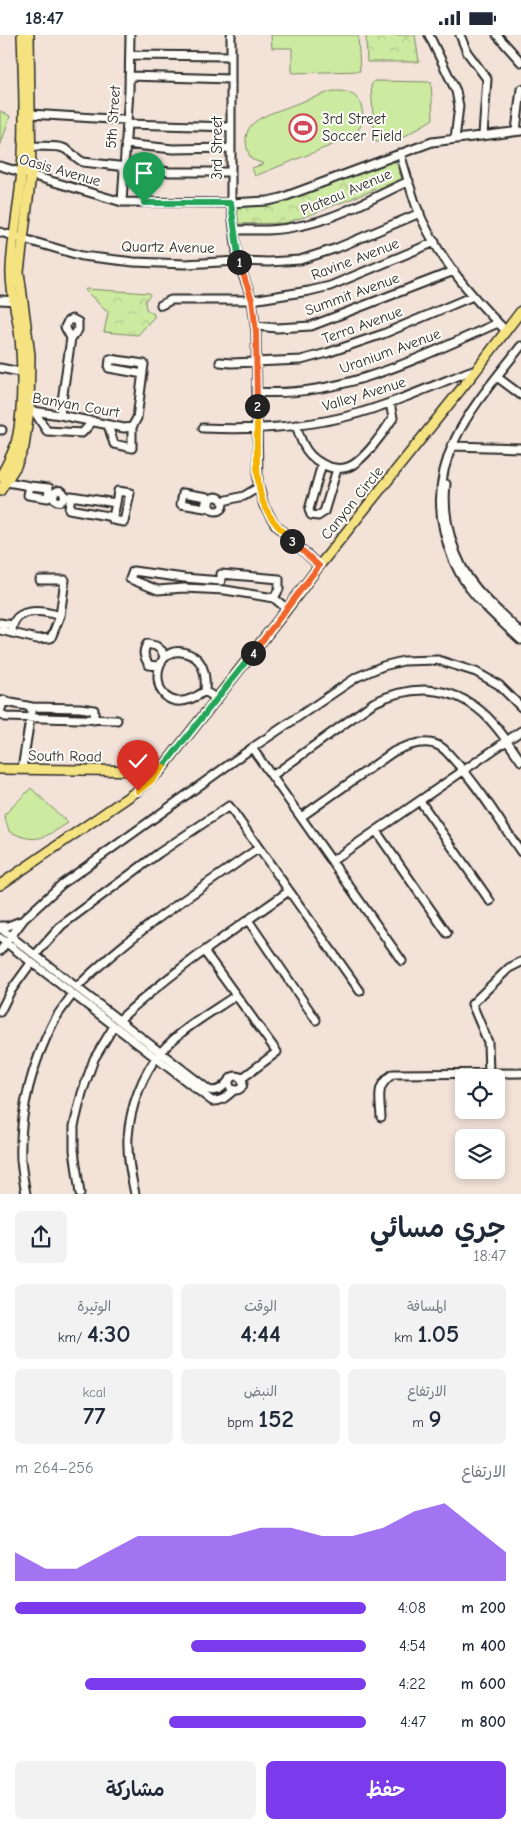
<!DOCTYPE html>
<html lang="ar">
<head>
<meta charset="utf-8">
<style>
  :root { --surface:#fff; --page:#f2f2f3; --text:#1f2937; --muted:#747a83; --accent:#7c3aed }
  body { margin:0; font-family:"Comic Neue","Playpen Sans Arabic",sans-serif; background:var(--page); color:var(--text); direction:rtl; height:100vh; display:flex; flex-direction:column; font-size:19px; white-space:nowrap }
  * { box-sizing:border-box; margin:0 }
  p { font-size:16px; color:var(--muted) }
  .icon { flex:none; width:28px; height:28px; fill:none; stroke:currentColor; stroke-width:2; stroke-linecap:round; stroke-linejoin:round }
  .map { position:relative; height:1159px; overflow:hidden; direction:ltr }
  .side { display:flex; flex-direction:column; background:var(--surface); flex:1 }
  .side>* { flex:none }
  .buttons { position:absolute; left:455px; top:1034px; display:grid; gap:10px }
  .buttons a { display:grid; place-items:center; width:50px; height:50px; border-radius:8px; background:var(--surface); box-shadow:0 2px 8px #0003; font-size:25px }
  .pin { position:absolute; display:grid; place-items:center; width:42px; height:42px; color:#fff; margin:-51px -21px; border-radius:50% 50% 50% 0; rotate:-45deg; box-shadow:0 0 5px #0007 }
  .pin .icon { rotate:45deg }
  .km { position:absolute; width:25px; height:25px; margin:-12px; border-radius:50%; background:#222; color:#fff; font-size:14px; line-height:25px; text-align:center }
  .round { display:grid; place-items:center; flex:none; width:52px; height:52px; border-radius:8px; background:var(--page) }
  .headline { display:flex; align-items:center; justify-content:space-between; height:85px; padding:0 15px }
  h1 { font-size:28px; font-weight:600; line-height:38px }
  .stats { display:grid; grid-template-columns:repeat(3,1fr); gap:8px; height:85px; padding:5px 15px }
  .stats div { display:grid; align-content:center; border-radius:8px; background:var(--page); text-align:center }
  .stats b { font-size:25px; font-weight:600 }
  .stats small { font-size:14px; font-weight:400 }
  .stats p { font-size:14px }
  .chart { height:140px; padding:10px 15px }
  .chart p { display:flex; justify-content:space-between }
  .chart svg { width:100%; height:90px; margin-top:5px; fill:var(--accent); opacity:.7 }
  .button { display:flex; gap:10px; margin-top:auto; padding:10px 15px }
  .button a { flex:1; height:58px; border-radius:8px; background:var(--accent); color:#fff; font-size:20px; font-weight:600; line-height:58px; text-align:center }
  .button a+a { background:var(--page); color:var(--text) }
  ul { padding:0 15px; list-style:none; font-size:16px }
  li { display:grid; grid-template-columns:80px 60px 1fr; align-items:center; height:38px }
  li i { height:12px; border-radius:6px; background:var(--accent) }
  .status { display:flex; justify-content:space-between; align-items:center; height:35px; padding:0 25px; background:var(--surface); direction:ltr }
  .status svg { height:14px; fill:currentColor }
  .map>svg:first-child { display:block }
  .grass { fill:#cdeaa1; stroke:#7c8a66 }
  .forest { fill:url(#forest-crowns); stroke:#7c8a66 }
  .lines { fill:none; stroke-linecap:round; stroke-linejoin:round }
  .minor-casing { stroke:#2b2b2b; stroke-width:11 }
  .major-casing { stroke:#2b2b2b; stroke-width:12 }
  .minor { stroke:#fdfcf7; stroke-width:7 }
  .major { stroke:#f5e382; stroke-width:9 }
  .split-1-casing { stroke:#fff; stroke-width:10 }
  .split-2-casing { stroke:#fff; stroke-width:10 }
  .split-3-casing { stroke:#fff; stroke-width:10 }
  .split-4-casing { stroke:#fff; stroke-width:10 }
  .split-5-casing { stroke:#fff; stroke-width:10 }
  .split-6-casing { stroke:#fff; stroke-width:10 }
  .split-1 { stroke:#22a559; stroke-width:6 }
  .split-2 { stroke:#f0652b; stroke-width:6 }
  .split-3 { stroke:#f5b400; stroke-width:6 }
  .split-4 { stroke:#f0652b; stroke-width:6 }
  .split-5 { stroke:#22a559; stroke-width:6 }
  .split-6 { stroke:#f5b400; stroke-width:6 }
  .labels { text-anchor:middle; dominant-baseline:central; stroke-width:4; stroke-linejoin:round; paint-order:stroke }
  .street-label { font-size:15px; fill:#2b2b2b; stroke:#fdfcf7 }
  .poi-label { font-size:15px; fill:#2b2b2b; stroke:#fdfcf7; text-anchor:start }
</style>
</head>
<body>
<div class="status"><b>18:47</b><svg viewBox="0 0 49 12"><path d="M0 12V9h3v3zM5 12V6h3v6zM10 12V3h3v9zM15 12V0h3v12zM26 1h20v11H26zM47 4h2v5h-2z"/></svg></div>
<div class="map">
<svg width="521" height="1159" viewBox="0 0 521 1159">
  <defs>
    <pattern id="forest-crowns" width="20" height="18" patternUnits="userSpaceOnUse" patternTransform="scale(1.25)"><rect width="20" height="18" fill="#cdeaa1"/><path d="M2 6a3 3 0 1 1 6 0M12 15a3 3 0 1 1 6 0" fill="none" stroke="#b0c98b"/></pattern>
  </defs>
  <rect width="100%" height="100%" fill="#f2e2d8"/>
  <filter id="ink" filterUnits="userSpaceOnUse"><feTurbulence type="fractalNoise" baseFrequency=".02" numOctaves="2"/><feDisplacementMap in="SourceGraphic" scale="10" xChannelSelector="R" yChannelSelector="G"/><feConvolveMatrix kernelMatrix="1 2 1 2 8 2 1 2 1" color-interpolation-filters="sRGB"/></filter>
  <g filter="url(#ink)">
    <!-- grass -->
    <path class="grass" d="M271,0H358L360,36L292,38V13H272Z
      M374,46L431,47L433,84L397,106L375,107L371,51Z
      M333,56C340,56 347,56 353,60C362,65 366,83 360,92C358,96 355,99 352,102L255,141L252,133L264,129L251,124C235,89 260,82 288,72C303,66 318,61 333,56Z
      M0,76L10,81L0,112Z
      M31,753L68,788C44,803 36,810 9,796L4,780Z"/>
    <!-- forest -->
    <path class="forest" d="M366,0H415L419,27H367Z
      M394,123L402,144L312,179L285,188L238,189L237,174L240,172L275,167Z
      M86,254L149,258L150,260L145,266L146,274L154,279V282L138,300L104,297L108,278L85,255Z"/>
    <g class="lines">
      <!-- minor casing -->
      <g class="minor-casing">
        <path id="minor" d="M231,0V168L238,226L252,265L256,297L258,448L264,471L275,489L319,531
          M429,0L456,56L459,71L455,104
          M460,0L467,17L487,44L483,100
          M497,0L521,27
          M130,20L231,21
          M129,41L231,44
          M30,79L127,85
          M127,89L231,92
          M516,96L521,54
          M125,109L173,114L231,113
          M31,111C40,112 54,110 63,113C71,116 75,123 83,127L170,137H231
          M400,118C405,135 410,153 416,170C434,218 470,260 506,296
          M0,131L122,167L231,168L268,166L281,163L432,107L521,96
          M122,167L129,55L130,0
          M234,195C256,195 277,196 299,191C337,184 374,162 409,146
          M0,197L82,221L134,227L185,229L238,226L268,227L300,225L337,213L420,178
          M0,265L17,266
          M161,270L171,265H252L309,256L330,251L435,207
          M256,291L277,293L311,291L454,236
          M521,311C478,366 426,420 444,496C448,514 455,533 466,548C480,569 502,587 521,605
          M220,327L231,328L301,325L327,318L383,299L473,261
          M0,333L25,338
          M497,342L521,360
          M257,357C343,363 422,321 498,288
          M26,375L60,380L124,393L132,392L137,383L144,329L110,324L109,333L143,339
          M34,376L47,396L82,398L93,386
          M60,380L71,303L78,295V287L72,284L68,286L65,292L71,303
          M108,390L114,409L132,413V392
          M296,390C298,396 300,403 303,409C310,424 330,438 348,432C363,427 384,397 393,383L390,368
          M203,393C250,395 301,393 348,381C390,370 430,352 470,336L474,338
          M0,395H2
          M451,411L521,413
          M322,429L310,471L309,475L311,480L318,481L324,477L337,434
          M7,447L30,451
          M446,449C442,484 454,528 477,554C491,570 506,583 521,598
          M30,451L49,453L48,463L28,460Z
          M53.5 461a5.5 5.5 0 1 1 11 0a5.5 5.5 0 1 1-11 0Z
          M183,458L207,462L205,473L181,469Z
          M71,461L116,468L113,482L69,474Z
          M209 469a7 7 0 1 1 14 0a7 7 0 1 1-14 0Z
          M223,466L244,461L259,452
          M113,482V485L124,487L130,458L118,456L116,468
          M274,563L225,555L184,553L158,555L130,544L133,536L184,543L221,546V539L279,544V554L274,563L287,574
          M0,588L12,590
          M0,595L37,604L51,603L60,581L65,545H40
          M12,598C12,571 42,575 60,581
          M158,631L149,630C144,622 142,617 147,609L156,611L162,616L164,623
          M205,656C145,698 144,595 193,621C205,628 206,643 205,656L217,664
          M4,665L0,677L5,682L117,685
          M1,666L32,672L80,673L94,675V685
          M252,713L402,926
          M22,734L32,672
          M272,741L373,668C410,650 449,649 482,677C497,690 510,710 521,726
          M420,766L490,866
          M301,782L393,717C407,710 426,703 441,712C446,715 451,722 455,726C480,753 500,787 521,817
          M376,796L447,898
          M332,826L521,696
          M248,885L316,985
          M0,891H8L21,886
          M0,893L209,1055C218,1058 224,1052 229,1045
          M0,903L212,1066C222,1067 227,1061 234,1055
          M0,916L24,884L62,849L252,713L357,642L383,631L403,626L438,625L476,637L499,650L521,672
          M204,916L277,1017L241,1044
          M36,919L62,890L159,818L229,771L360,956
          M77,952C131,898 195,857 259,813
          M0,977L10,957L31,928
          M119,985C171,937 231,897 289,856
          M489,1038L488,1007L472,969L509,933L521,927
          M229 1048a7 7 0 1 1 14 0a7 7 0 1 1-14 0Z
          M381,1082C380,1062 375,1051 393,1039L521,1038
          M26,1159C24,1148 22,1136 21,1125C19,1078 32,1030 53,988C58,978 66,969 72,960
          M80,1159L74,1115V1091L82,1058L94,1024L114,991
          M135,1159C131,1140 127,1121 128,1102C130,1073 142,1039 161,1017C181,994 210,978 235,961"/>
      </g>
      <!-- major casing -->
      <g class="major-casing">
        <path id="major" d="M0,442C6,432 11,422 15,411C24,383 23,325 19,295C16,274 10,255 11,234C12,208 17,182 20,155C26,104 24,52 22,0
          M0,456L16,431L24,412L29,375L30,320L19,237L31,140L29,0
          M0,734L160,736
          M0,850L137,756L160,736L287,574L319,531L474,338L521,276"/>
      </g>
      <!-- minor -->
      <use href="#minor" class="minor"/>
      <!-- major -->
      <use href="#major" class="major"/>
    </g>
  </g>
  <g class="lines" filter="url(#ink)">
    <!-- split-1 casing -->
    <g class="split-1-casing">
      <path id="split-1" d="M144,168H231L239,227"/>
    </g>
    <!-- split-2 casing -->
    <g class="split-2-casing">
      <path id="split-2" d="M239,227L252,265L256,297L257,371"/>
    </g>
    <!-- split-3 casing -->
    <g class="split-3-casing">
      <path id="split-3" d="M257,371C258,398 253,449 265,472C271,485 282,496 292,506"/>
    </g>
    <!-- split-4 casing -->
    <g class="split-4-casing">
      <path id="split-4" d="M253,618L319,531L292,506"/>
    </g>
    <!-- split-5 casing -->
    <g class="split-5-casing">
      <path id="split-5" d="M163,732L253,618"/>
    </g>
    <!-- split-6 casing -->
    <g class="split-6-casing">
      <path id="split-6" d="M138,756L151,746L163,732"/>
    </g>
    <!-- split-1 -->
    <use href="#split-1" class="split-1"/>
    <!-- split-2 -->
    <use href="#split-2" class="split-2"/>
    <!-- split-3 -->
    <use href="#split-3" class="split-3"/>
    <!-- split-4 -->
    <use href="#split-4" class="split-4"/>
    <!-- split-5 -->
    <use href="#split-5" class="split-5"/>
    <!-- split-6 -->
    <use href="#split-6" class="split-6"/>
  </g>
  <!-- icons -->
  <defs>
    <g id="stadium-ring" transform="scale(1.4375)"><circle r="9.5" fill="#fdfcf7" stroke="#d1495b" stroke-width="1.5"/><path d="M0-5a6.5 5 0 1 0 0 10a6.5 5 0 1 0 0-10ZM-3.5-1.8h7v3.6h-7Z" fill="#d1495b"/></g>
  </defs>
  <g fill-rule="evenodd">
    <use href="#stadium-ring" x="303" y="93"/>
  </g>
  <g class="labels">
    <!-- street labels -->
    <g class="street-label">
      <text transform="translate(113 82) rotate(-86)">5th Street</text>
      <text transform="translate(217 113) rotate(-90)">3rd Street</text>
      <text transform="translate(60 135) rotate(16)">Oasis Avenue</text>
      <text transform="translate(346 157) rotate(-23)">Plateau Avenue</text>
      <text transform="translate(168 212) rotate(1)">Quartz Avenue</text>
      <text transform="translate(355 224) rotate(-21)">Ravine Avenue</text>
      <text transform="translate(352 259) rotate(-20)">Summit Avenue</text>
      <text transform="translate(362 290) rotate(-20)">Terra Avenue</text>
      <text transform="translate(390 316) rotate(-20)">Uranium Avenue</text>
      <text transform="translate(364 359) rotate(-17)">Valley Avenue</text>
      <text transform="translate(76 370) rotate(10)">Banyan Court</text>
      <text transform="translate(352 468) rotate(-51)">Canyon Circle</text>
      <text transform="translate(65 721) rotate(1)">South Road</text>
    </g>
    <!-- poi labels -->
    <g class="poi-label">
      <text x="322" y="84">3rd Street<tspan x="322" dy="17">Soccer Field</tspan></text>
    </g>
  </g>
</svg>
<div class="buttons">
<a><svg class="icon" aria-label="locate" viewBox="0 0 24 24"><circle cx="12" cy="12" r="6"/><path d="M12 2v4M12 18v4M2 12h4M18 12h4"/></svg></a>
<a><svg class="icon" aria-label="layers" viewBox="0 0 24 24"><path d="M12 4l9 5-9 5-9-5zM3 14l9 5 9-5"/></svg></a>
</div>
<div class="pin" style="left:144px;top:168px;background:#1e9e55"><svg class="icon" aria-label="arrive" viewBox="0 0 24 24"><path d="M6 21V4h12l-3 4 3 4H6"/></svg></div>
<div class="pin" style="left:138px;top:756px;background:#d93025"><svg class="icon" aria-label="check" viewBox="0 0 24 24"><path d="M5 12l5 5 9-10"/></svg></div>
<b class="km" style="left:239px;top:227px">1</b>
<b class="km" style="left:257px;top:371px">2</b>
<b class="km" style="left:292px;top:506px">3</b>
<b class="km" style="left:253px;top:618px">4</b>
</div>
<section class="side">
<div class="headline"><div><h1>جري مسائي</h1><p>18:47</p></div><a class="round"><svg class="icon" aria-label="share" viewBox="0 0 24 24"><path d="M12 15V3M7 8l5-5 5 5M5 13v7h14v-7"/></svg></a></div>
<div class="stats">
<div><p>المسافة</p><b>1.05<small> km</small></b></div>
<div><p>الوقت</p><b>4:44</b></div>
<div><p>الوتيرة</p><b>4:30<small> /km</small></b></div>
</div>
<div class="stats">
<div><p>الارتفاع</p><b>9<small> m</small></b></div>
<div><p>النبض</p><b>152<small> bpm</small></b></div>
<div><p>kcal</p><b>77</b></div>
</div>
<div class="chart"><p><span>الارتفاع</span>256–264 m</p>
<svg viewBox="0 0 160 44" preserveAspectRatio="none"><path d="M0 44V30L10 38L20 38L30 30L40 22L50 22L60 22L70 22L80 18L90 18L100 22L110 22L120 18L130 10L140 6L150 18L160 30V44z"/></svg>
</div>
<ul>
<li><b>200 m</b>4:08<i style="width:100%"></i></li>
<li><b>400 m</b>4:54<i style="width:50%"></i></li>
<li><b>600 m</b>4:22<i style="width:80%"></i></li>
<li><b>800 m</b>4:47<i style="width:56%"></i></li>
</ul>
<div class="button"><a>حفظ</a><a>مشاركة</a></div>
</section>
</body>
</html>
